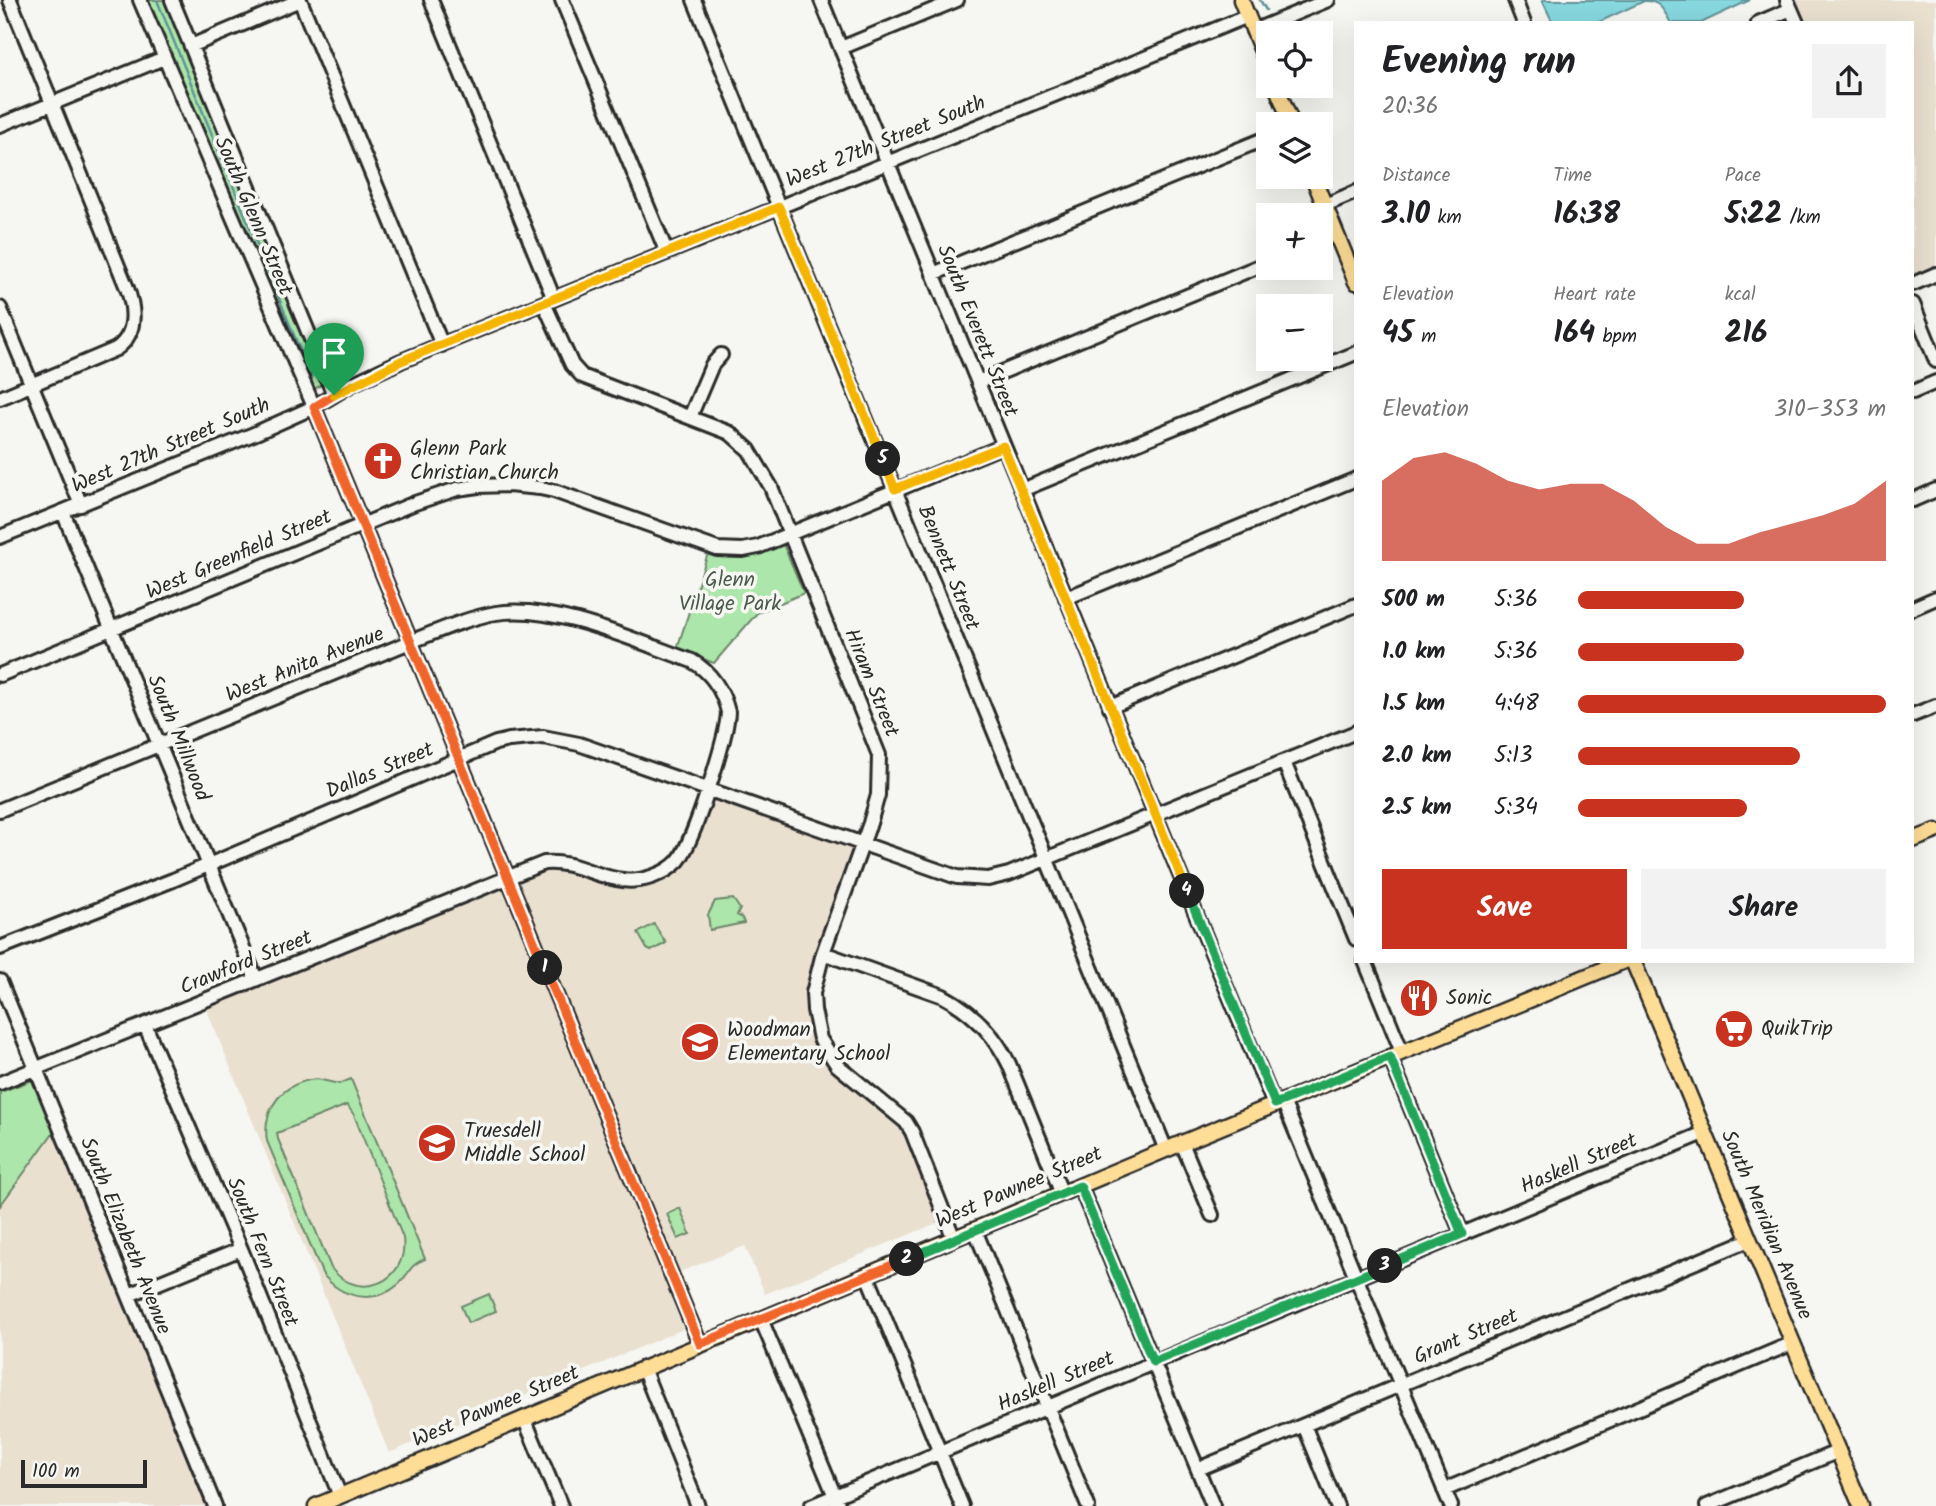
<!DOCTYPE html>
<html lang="en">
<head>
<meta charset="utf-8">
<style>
  :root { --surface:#fff; --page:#f2f2f2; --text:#202124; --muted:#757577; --accent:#c8321e }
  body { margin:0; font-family:Kalam,sans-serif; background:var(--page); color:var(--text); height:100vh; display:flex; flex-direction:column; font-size:26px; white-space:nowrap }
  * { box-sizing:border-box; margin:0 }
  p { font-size:23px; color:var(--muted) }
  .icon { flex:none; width:38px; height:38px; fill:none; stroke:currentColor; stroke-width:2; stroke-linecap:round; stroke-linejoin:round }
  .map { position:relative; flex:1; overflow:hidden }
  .drawer { position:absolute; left:1354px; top:21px; width:560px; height:942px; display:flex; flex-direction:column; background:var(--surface); border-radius:0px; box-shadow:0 7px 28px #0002 }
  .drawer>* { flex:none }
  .buttons { position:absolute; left:1256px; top:21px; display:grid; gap:14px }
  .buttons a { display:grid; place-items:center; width:77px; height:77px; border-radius:0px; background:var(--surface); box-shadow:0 7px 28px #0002; font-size:35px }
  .scale { position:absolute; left:21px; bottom:18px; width:126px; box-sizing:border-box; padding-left:7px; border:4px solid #2b2b2b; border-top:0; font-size:19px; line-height:24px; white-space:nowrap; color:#2b2b2b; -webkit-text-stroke:5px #f6f6f2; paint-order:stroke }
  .pin { position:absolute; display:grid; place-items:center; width:60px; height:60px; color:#fff; margin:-72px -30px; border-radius:50% 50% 50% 0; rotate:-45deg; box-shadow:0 0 7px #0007 }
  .pin .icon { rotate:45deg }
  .km { position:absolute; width:35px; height:35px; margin:-18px; border-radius:50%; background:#222; color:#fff; font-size:19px; line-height:35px; text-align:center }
  .round { display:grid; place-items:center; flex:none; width:74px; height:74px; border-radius:0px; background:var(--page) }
  .headline { display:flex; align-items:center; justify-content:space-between; height:119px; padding:0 28px }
  h1 { font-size:38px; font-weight:600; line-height:52px }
  .figures { display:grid; grid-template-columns:repeat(3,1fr); gap:10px; height:119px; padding:7px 28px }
  .figures div { display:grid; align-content:center }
  .figures b { font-size:30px; font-weight:600 }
  .figures small { font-size:19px; font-weight:400 }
  .figures p { font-size:19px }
  .chart { height:196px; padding:14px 28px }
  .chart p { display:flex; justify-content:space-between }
  .chart svg { width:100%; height:126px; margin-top:7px; fill:var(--accent); opacity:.7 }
  .action { display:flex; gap:14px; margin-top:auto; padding:14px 28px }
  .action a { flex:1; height:80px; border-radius:0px; background:var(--accent); color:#fff; font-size:28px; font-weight:600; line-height:80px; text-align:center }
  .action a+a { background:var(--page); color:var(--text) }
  ul { padding:0 28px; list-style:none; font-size:23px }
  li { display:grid; grid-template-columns:112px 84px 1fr; align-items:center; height:52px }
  li i { height:18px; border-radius:9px; background:var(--accent) }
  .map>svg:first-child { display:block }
  .built { fill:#e9e0d0 }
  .green { fill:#ace6aa; stroke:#6c886a; stroke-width:2; fill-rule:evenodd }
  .water { fill:#87d8df; stroke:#629397; stroke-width:2 }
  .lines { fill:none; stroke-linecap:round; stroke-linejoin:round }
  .stream { stroke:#629397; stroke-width:2.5 }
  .minor-casing { stroke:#2b2b2b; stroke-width:18 }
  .major-casing { stroke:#2b2b2b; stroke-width:19 }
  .minor { stroke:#f6f6f2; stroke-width:12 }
  .major { stroke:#fedd96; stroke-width:14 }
  .split-1-casing { stroke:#fff; stroke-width:14 }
  .split-2-casing { stroke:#fff; stroke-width:14 }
  .split-3-casing { stroke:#fff; stroke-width:14 }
  .split-4-casing { stroke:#fff; stroke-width:14 }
  .split-5-casing { stroke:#fff; stroke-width:14 }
  .split-6-casing { stroke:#fff; stroke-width:14 }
  .split-1 { stroke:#f0652b; stroke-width:9 }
  .split-2 { stroke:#f0652b; stroke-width:9 }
  .split-3 { stroke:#22a559; stroke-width:9 }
  .split-4 { stroke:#22a559; stroke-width:9 }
  .split-5 { stroke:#f5b400; stroke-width:9 }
  .split-6 { stroke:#f5b400; stroke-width:9 }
  .labels { text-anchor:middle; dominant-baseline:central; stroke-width:7; stroke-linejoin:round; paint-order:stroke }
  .street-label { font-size:21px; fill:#2b2b2b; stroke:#f6f6f2 }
  .poi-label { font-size:21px; fill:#2b2b2b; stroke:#f6f6f2; text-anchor:start }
  .park-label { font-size:21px; fill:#4b5a4b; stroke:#f6f6f2 }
</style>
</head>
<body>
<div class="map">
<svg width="1936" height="1506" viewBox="0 0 1936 1506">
  <rect width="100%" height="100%" fill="#f6f6f2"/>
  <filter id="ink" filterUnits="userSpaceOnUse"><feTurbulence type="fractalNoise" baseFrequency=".0143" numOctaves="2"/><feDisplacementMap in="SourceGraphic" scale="14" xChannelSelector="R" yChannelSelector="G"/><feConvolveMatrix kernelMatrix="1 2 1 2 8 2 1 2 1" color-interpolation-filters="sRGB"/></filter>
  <g filter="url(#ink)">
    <!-- built -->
    <path class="built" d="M1788,0H1936V274L1913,284V23H1797Z
      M716,799L851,846L854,850L808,986L809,1015L813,1034L820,1051L838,1075L896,1121L905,1132L942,1221L765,1294L745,1246L677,1273L518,883L522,877L550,867L660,879L709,803Z
      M499,886L507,888L671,1289V1299L683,1329L389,1453L206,1008Z
      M55,1130L209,1506H0V1206Z"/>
    <!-- green -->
    <path class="green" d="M147,0H167L322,380V385L312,390Z
      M783,544L804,593L757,613L714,663L677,649L708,553C741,562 752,557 783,544Z
      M733,899L740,909L737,915L742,918L744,923L710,930L708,915L715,901Z
      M654,924L666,943L651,951L647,949L638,933Z
      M317,1079L339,1084L351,1079L425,1259C409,1265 410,1273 399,1284C374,1306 340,1298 322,1273L267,1141C262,1108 283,1082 317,1079ZM347,1105L354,1115L403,1238C409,1282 358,1303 331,1268L278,1139L277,1133Z
      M33,1080L37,1084L55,1130L0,1206V1092Z
      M680,1208L690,1234L678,1239L667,1214Z
      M489,1294L496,1311L468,1323L461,1306Z"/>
    <!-- water -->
    <path class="water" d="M1542,0H1750L1701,23H1671C1664,11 1660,0 1644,1L1597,23H1553Z"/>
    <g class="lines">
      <!-- stream -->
      <path class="stream" d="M157,0L312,379
        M1260,0L1266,10"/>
      <!-- minor casing -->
      <g class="minor-casing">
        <path id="minor" d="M140,0L314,407L700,1344
          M172,0L334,395
          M300,0L442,345
          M431,0L554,299
          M562,0L667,253
          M694,0L1166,1150
          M821,0L1274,1104
          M1515,0L1524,23
          M1787,0L1797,23
          M1758,23L1791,9
          M1253,31L1328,0
          M191,46L300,0
          M841,48L957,0
          M0,125L164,58
          M1325,205L1356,192
          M1321,240L1336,234
          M933,274L1269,137
          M1913,284L1936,274
          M544,303L572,365L582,376L730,433L749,450L771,487L879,755L878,795L870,823L823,953L813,993L814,1010L820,1039L837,1065L906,1122L912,1132L954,1239
          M1913,304L1936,361
          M0,308L81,505
          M978,382L1269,262
          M1913,392L1936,382
          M0,398L116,349C137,334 135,310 127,288L10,0
          M690,417L712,365L721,355
          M1022,490L1356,353
          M1913,500L1936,490
          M63,512L256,979
          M0,537L256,433L314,407L352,384L401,361L1248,16
          M1066,598L1356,479
          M1913,608L1936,598
          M0,675L415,503L457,489L478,486L508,485L540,488L554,491L717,549L743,550L758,547L1003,446
          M1110,707L1356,605
          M1913,715L1936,706
          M1284,762L1356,939
          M0,810L410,642C438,631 467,618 496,613C553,603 638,642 692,661C711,672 723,691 728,712C727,737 693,844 678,861C666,874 641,883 623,880C595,877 573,860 544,863L0,1083
          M0,948L173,880L496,743L509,740L543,737L579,744L957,877L988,879L1009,874L1356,732
          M823,953L943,996C973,1012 994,1033 1009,1064L1062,1194
          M1365,961L1402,1052
          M0,981L215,1506
          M145,1025L241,1249L340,1496
          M1390,1057L1462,1234
          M1283,1101L1451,1506
          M1182,1143L1212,1215
          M1080,1186L1213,1506
          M975,1230L1088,1506
          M867,1275L962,1506
          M129,1295L241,1249
          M761,1319L839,1506
          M643,1368L698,1506
          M524,1418L561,1506
          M1304,1425L1337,1506
          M1198,1469L1749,1240
          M1444,1490L1793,1343
          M811,1506L1704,1133
          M1707,1506L1839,1451"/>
      </g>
      <!-- major casing -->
      <g class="major-casing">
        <path id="major" d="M1241,0L1269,68
          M1276,86L1292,124
          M1313,177L1356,282
          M1913,840L1936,831
          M1633,961L1861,1506
          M316,1506L1182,1143L1624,961"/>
      </g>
      <!-- minor -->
      <use href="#minor" class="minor"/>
      <!-- major -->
      <use href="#major" class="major"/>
    </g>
  </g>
  <g class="lines" filter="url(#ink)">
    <!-- split-1 casing -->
    <g class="split-1-casing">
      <path id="split-1" d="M334,395L314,407L545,968"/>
    </g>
    <!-- split-2 casing -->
    <g class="split-2-casing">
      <path id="split-2" d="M545,968L700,1344L907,1259"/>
    </g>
    <!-- split-3 casing -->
    <g class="split-3-casing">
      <path id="split-3" d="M907,1259L1080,1186L1153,1362L1385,1266"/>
    </g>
    <!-- split-4 casing -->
    <g class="split-4-casing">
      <path id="split-4" d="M1187,891L1275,1104L1390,1057L1462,1234L1385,1266"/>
    </g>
    <!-- split-5 casing -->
    <g class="split-5-casing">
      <path id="split-5" d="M883,459L895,489L1003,446L1187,891"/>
    </g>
    <!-- split-6 casing -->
    <g class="split-6-casing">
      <path id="split-6" d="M334,395L401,361L779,207L883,459"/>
    </g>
    <!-- split-1 -->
    <use href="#split-1" class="split-1"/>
    <!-- split-2 -->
    <use href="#split-2" class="split-2"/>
    <!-- split-3 -->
    <use href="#split-3" class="split-3"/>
    <!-- split-4 -->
    <use href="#split-4" class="split-4"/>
    <!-- split-5 -->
    <use href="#split-5" class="split-5"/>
    <!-- split-6 -->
    <use href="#split-6" class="split-6"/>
  </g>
  <!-- icons -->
  <defs>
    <g id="church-disc" transform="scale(2.0125)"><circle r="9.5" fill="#c8321e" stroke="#f6f6f2"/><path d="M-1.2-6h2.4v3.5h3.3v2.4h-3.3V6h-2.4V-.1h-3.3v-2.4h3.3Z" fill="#fff"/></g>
    <g id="restaurant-disc" transform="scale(2.0125)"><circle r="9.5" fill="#c8321e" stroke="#f6f6f2"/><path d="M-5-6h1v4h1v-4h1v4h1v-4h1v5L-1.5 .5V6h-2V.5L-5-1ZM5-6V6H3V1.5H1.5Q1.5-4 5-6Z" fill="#fff"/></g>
    <g id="supermarket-disc" transform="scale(2.0125)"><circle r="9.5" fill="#c8321e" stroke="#f6f6f2"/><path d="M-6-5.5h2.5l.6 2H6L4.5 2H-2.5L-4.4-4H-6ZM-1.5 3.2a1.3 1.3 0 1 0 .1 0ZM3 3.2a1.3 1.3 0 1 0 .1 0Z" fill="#fff"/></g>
    <g id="school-disc" transform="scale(2.0125)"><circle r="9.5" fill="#c8321e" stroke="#f6f6f2"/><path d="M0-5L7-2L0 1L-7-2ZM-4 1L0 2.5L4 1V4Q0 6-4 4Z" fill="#fff"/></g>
  </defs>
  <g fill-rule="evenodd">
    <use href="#church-disc" x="383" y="461"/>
    <use href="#restaurant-disc" x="1419" y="998"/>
    <use href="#supermarket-disc" x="1734" y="1029"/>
    <use href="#school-disc" x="700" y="1042"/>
    <use href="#school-disc" x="437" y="1143"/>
  </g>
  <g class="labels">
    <!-- street labels -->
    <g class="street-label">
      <text transform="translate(886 142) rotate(-22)">West 27th Street South</text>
      <text transform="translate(253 216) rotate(67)">South Glenn Street</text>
      <text transform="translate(977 331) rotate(68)">South Everett Street</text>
      <text transform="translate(171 446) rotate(-23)">West 27th Street South</text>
      <text transform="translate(239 555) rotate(-23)">West Greenfield Street</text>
      <text transform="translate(948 568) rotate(68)">Bennett Street</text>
      <text transform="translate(305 665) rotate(-22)">West Anita Avenue</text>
      <text transform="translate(871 683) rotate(68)">Hiram Street</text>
      <text transform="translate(178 738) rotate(68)">South Millwood</text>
      <text transform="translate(380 771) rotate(-23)">Dallas Street</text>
      <text transform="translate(246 963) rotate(-22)">Crawford Street</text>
      <text transform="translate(1579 1164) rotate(-23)">Haskell Street</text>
      <text transform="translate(1019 1188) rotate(-23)">West Pawnee Street</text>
      <text transform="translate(1766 1225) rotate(67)">South Meridian Avenue</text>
      <text transform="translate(125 1236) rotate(68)">South Elizabeth Avenue</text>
      <text transform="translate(262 1252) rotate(68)">South Fern Street</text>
      <text transform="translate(1466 1337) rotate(-23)">Grant Street</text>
      <text transform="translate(1056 1382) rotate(-23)">Haskell Street</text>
      <text transform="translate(496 1407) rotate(-23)">West Pawnee Street</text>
    </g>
    <!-- poi labels -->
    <g class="poi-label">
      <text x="410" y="449">Glenn Park<tspan x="410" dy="24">Christian Church</tspan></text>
      <text x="1446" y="998">Sonic</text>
      <text x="1761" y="1029">QuikTrip</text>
      <text x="727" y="1030">Woodman<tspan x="727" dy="24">Elementary School</tspan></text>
      <text x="464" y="1131">Truesdell<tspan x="464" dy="24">Middle School</tspan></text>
    </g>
    <!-- park labels -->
    <g class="park-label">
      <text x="730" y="580">Glenn<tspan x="730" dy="24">Village Park</tspan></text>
    </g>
  </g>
</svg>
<div class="buttons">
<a><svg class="icon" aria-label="locate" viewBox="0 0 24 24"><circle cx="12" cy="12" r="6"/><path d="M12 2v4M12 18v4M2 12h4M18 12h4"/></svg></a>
<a><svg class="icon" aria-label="layers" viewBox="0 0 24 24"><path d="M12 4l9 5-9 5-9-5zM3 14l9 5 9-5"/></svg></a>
<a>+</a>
<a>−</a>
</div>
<div class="scale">100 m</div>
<div class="pin" style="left:334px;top:395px;background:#1e9e55"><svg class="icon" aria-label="arrive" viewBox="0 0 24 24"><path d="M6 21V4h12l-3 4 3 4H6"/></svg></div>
<b class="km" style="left:545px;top:968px">1</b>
<b class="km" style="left:907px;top:1259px">2</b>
<b class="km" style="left:1385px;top:1266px">3</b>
<b class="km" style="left:1187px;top:891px">4</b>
<b class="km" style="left:883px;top:459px">5</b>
<section class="drawer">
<div class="headline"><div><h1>Evening run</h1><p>20:36</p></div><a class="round"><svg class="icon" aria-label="share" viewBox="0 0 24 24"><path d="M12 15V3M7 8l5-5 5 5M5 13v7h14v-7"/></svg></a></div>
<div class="figures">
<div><p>Distance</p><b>3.10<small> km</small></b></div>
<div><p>Time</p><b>16:38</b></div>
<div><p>Pace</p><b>5:22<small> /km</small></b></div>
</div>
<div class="figures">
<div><p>Elevation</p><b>45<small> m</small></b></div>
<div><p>Heart rate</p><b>164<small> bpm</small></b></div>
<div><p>kcal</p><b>216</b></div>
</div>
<div class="chart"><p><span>Elevation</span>310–353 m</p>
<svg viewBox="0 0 160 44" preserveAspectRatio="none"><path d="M0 44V16L10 8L20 6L30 10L40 16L50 19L60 17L70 17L80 23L90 32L100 38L110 38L120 34L130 31L140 28L150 24L160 16V44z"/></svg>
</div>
<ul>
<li><b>500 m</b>5:36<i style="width:54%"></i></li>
<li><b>1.0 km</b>5:36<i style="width:54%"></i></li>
<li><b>1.5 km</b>4:48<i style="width:100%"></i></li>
<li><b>2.0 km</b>5:13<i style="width:72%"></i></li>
<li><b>2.5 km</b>5:34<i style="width:55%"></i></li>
</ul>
<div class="action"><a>Save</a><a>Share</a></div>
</section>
</div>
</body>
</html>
